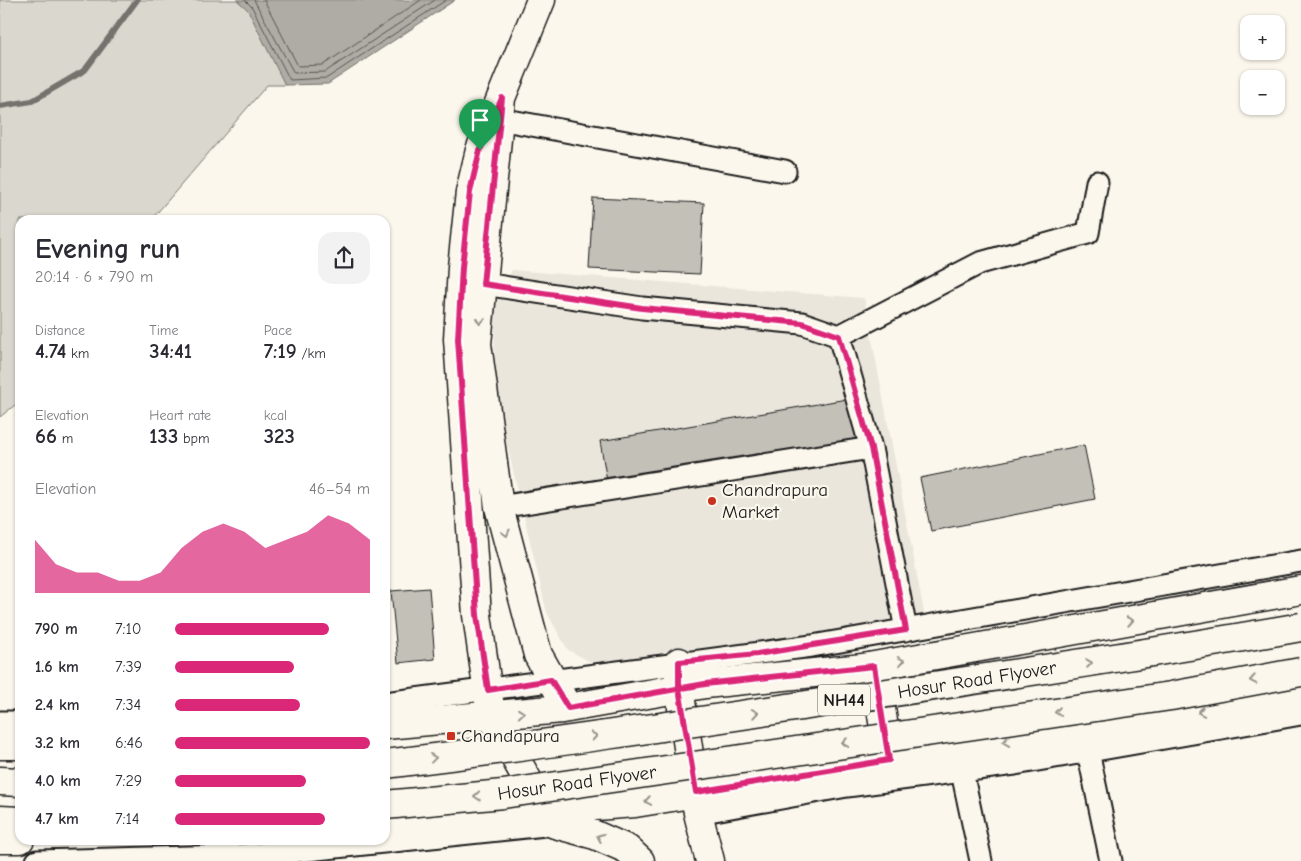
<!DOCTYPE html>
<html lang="en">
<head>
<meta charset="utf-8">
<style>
  :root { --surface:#fff; --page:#f2f2f3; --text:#2b2b33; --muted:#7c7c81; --accent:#db2777 }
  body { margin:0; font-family:"Comic Neue",sans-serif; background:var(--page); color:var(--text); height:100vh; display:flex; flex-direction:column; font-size:19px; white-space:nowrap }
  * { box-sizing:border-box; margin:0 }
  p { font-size:16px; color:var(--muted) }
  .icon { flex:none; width:28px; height:28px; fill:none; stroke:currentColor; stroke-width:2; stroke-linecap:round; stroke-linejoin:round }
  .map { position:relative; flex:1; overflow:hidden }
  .panel { position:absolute; left:15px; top:215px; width:375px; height:630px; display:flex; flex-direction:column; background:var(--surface); border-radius:15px; box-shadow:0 1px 4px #0004 }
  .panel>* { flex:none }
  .fabs { position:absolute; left:1240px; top:15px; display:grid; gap:10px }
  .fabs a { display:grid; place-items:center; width:45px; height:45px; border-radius:10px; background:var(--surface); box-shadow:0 1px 4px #0004; font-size:25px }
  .pin { position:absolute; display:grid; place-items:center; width:42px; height:42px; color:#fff; margin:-51px -21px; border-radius:50% 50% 50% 0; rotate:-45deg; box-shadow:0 0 5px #0007 }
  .pin .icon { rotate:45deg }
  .round { display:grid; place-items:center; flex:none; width:52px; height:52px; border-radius:15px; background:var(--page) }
  .overview { display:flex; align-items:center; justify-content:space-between; height:85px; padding:0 20px }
  h1 { font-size:28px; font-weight:600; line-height:38px }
  .figures { display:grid; grid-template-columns:repeat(3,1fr); gap:8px; height:85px; padding:5px 20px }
  .figures div { display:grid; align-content:center }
  .figures b { font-size:21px; font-weight:600 }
  .figures small { font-size:14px; font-weight:400 }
  .figures p { font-size:14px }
  .chart { height:140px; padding:10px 20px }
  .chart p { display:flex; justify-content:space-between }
  .chart svg { width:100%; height:90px; margin-top:5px; fill:var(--accent); opacity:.7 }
  ul { padding:0 20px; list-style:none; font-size:16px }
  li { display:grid; grid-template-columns:80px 60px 1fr; align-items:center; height:38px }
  li i { height:12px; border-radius:6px; background:var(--accent) }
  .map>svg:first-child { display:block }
  .built { fill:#eae6dc }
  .green { fill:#dad7ce; stroke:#7b7a75 }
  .water { fill:#afaca5; stroke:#74726e }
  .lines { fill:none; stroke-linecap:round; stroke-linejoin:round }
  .shore { stroke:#575653; stroke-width:1 }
  .stream { stroke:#74726e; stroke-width:6 }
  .building { fill:#c3c0b8; stroke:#1c1c1c }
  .minor-casing { stroke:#1c1c1c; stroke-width:25 }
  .major-casing { stroke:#1c1c1c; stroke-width:31 }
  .highway-casing { stroke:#1c1c1c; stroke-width:31 }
  .minor { stroke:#fbf7ec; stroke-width:21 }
  .major { stroke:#fbf7ec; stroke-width:28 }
  .highway { stroke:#fbf7ec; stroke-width:28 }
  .highway-bridge-casing { stroke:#1c1c1c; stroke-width:31; stroke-linecap:butt }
  .highway-bridge { stroke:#fbf7ec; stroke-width:28 }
  .oneway { stroke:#97948e }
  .route-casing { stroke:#fff; stroke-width:10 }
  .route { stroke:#db2777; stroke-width:6 }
  .poi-dot { fill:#c8321e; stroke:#fbf7ec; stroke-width:2 }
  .labels { text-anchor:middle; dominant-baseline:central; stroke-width:4.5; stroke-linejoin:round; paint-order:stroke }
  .shield { fill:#fbf7ec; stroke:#5f5e5a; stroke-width:1 }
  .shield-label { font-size:18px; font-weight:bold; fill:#1c1c1c }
  .poi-label { font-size:19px; fill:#1c1c1c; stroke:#fbf7ec; text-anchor:start }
  .street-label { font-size:19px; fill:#1c1c1c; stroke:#fbf7ec }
</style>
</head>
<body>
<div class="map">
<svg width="1301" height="861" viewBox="0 0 1301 861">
  <rect width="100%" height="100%" fill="#fbf7ec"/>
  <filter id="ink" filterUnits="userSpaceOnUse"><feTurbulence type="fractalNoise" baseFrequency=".02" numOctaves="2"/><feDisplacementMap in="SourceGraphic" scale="10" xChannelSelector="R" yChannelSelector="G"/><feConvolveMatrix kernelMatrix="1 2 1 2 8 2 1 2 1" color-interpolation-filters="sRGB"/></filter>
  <g filter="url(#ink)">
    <!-- built -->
    <path class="built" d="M512,270L864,298L926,623L600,667L568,650L547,613L494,390L495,303Z"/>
    <!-- green -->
    <path class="green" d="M0,0H250L256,4L285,85H267L151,220H20V401L0,417Z"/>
    <!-- water -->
    <path class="water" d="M237,0H455L328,84L285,85L248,10Z"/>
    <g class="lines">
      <!-- shore -->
      <path class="shore" d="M245,0L252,7L290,80L327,78L446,0
        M254,0L294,73L325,72L435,0
        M264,0L298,66L323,65L421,0"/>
      <!-- stream -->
      <path class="stream" d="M0,106L32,101L85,70L137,0"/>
    </g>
    <!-- building -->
    <path class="building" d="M593,198L704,203L700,274L589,269Z
      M853,398L860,438L607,481L600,441Z
      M1084,445L1095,499L931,531L920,478Z
      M429,588L435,659L398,663L391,591Z"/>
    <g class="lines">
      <!-- minor casing -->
      <g class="minor-casing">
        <path id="minor" d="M499,119L785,171
          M483,284L642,308L802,323L839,336L980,263L1088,233L1097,182
          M839,336L871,448L906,630
          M499,507L871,448
          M385,703L812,646L1301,561
          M0,722H20
          M1088,751L1111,861
          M959,758L981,861
          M698,813L847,786L1015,764L1301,714
          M37,861L226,856L288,852L555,824"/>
      </g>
      <!-- major casing -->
      <g class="major-casing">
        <path id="major" d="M541,0L501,98L477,344L499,507L538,655L568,708
          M501,98L480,150L470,192L462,267L458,339L477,615L491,715L544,809L555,824L595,835L627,849L640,861
          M679,662V688L698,813L710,861
          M875,670L889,760
          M385,725L562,709L705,684L863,668L1301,590
          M0,745H20
          M385,822L635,803L1301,695
          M0,839H20"/>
      </g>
      <!-- highway casing -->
      <g class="highway-casing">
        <path id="highway" d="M0,781L20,782
          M0,820L20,821"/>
      </g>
      <!-- minor -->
      <use href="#minor" class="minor"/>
      <!-- major -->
      <use href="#major" class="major"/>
      <!-- highway -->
      <use href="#highway" class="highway"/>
      <!-- highway-bridge casing -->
      <g class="highway-bridge-casing">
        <path id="highway-bridge" d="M385,764C538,746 689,723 841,700C995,677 1148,654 1301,627
          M385,805L503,794L1171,696L1301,672"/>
      </g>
      <!-- highway-bridge -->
      <use href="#highway-bridge" class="highway-bridge"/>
    </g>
    <!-- one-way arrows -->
    <defs><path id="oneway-chevron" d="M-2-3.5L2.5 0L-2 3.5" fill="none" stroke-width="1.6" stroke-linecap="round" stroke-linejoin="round" transform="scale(1.25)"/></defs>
    <g class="oneway">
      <use href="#oneway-chevron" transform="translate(480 321) rotate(96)"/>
      <use href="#oneway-chevron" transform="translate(506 533) rotate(75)"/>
      <use href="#oneway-chevron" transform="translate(1130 621) rotate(-10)"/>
      <use href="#oneway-chevron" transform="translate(901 661) rotate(-10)"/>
      <use href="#oneway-chevron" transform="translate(1089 663) rotate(-9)"/>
      <use href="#oneway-chevron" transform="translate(1253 680) rotate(170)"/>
      <use href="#oneway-chevron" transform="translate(1058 712) rotate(172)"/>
      <use href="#oneway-chevron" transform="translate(1201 712) rotate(170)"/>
      <use href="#oneway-chevron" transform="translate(521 713) rotate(-5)"/>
      <use href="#oneway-chevron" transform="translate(755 713) rotate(-9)"/>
      <use href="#oneway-chevron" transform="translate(594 736) rotate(-8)"/>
      <use href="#oneway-chevron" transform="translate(1006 742) rotate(172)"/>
      <use href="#oneway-chevron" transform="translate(845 743) rotate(171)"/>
      <use href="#oneway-chevron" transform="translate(433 758) rotate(-7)"/>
      <use href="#oneway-chevron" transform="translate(477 796) rotate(175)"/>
      <use href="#oneway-chevron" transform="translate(648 801) rotate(170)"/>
      <use href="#oneway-chevron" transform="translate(600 837) rotate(-157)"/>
    </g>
  </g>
  <g class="lines" filter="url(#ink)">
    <!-- route casing -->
    <g class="route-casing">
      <path id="route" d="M480,150L470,192L462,267L458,339L477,615L488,690L551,680L568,708C614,700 659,692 705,684L874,666L889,760L696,792L679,688V662L757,654L906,630L871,448L839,336L802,323L642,308L483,284L502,98L480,150"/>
    </g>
    <!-- route -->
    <use href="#route" class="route"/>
  </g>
  <!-- markers -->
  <g class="poi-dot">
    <circle cx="712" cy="501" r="5"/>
    <rect x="446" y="731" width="10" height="10" rx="2.5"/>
  </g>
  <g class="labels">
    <!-- shield labels -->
    <rect class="shield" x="818" y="684.5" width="52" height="31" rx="4"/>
    <g class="shield-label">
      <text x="844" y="700">NH44</text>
    </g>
    <!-- poi labels -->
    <g class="poi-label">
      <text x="722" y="490">Chandrapura<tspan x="722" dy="22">Market</tspan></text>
      <text x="461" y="736">Chandapura</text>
    </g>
    <!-- street labels -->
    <g class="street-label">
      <text transform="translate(977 680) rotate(-9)">Hosur Road Flyover</text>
      <text transform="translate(577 783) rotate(-8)">Hosur Road Flyover</text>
    </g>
  </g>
</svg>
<div class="fabs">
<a>+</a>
<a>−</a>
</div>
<div class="pin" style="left:480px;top:150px;background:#1e9e55"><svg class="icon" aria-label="arrive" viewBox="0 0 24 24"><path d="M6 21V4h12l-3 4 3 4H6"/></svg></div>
<section class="panel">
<div class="overview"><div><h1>Evening run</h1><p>20:14 · 6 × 790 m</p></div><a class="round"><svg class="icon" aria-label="share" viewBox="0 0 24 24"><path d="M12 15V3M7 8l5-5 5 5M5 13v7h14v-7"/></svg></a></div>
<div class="figures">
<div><p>Distance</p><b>4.74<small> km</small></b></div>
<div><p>Time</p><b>34:41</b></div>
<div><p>Pace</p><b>7:19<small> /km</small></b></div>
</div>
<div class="figures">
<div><p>Elevation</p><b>66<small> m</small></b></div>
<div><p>Heart rate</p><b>133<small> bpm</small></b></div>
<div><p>kcal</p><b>323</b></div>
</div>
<div class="chart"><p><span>Elevation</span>46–54 m</p>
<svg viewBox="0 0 160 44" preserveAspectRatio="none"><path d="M0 44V18L10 30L20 34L30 34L40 38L50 38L60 34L70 22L80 14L90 10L100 14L110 22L120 18L130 14L140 6L150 10L160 18V44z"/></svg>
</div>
<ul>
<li><b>790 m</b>7:10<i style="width:79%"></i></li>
<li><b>1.6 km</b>7:39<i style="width:61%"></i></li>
<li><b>2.4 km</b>7:34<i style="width:64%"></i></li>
<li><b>3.2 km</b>6:46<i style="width:100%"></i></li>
<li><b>4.0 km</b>7:29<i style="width:67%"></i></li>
<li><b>4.7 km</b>7:14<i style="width:77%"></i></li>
</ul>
</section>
</div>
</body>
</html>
